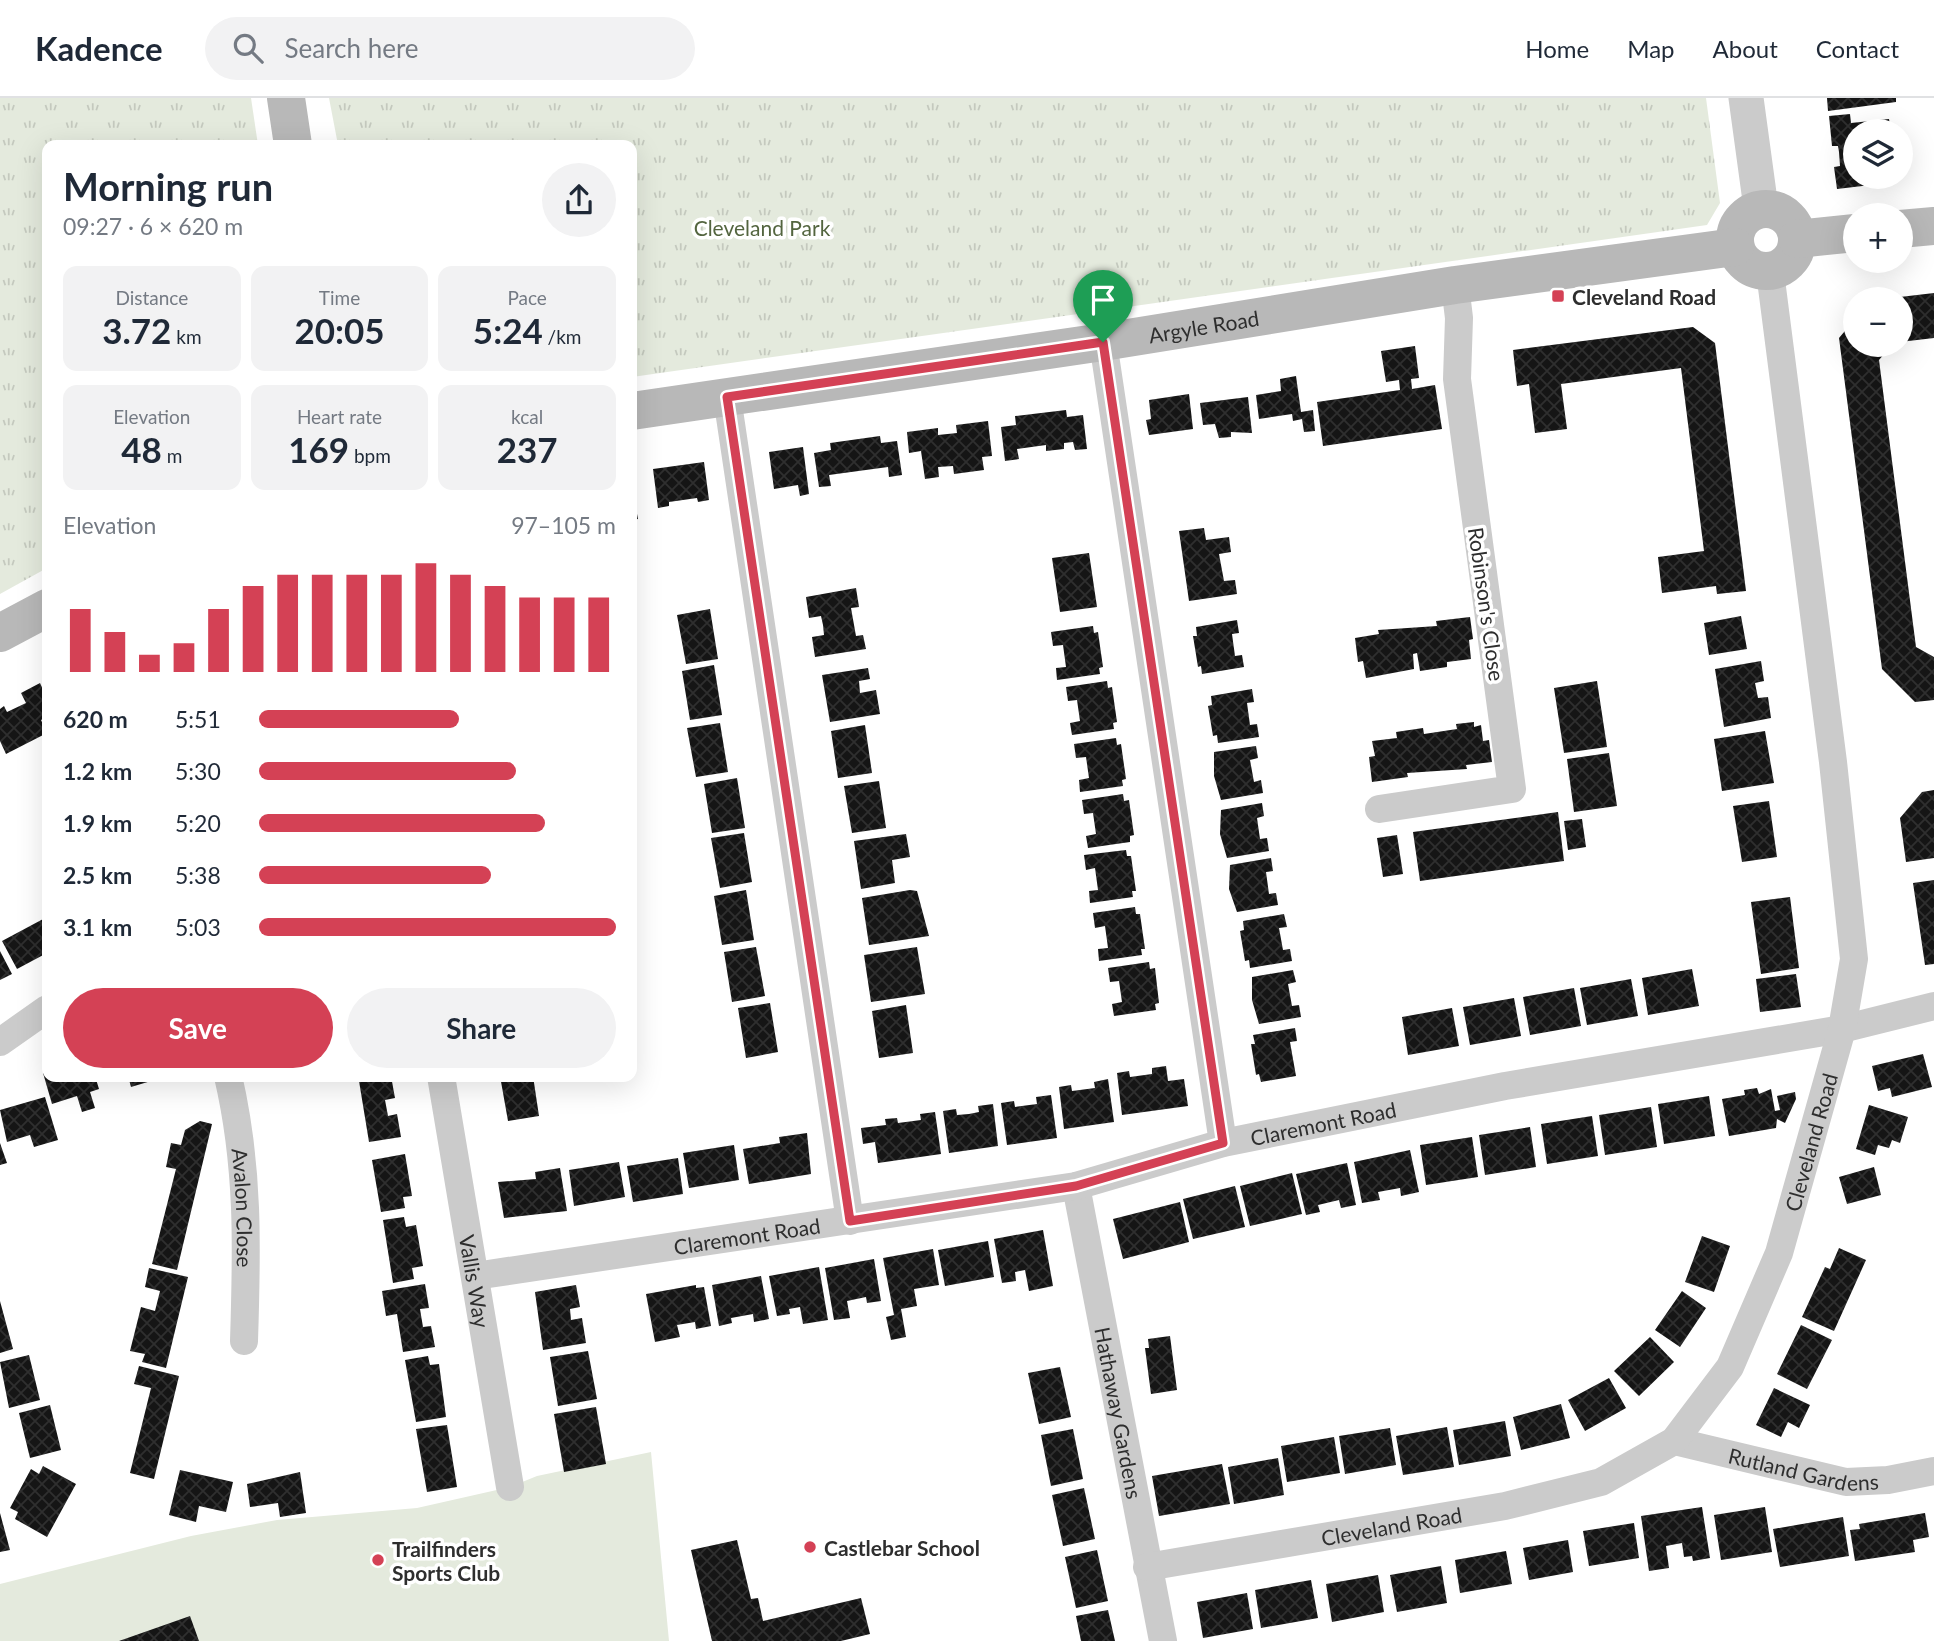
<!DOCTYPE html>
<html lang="en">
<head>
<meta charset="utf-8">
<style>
  :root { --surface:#fff; --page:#f2f2f3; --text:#1f2937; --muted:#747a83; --line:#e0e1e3; --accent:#d44155 }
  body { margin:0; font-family:Lato,sans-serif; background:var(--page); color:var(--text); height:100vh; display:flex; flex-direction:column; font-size:26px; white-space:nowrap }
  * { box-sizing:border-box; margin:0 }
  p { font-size:23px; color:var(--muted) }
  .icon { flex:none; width:38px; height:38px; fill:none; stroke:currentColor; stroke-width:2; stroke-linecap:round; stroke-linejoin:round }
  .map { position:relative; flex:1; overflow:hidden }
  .side { position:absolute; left:42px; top:42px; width:595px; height:942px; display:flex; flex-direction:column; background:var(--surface); border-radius:14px; box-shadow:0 7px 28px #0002 }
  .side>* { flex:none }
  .tools { position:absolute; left:1843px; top:21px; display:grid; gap:14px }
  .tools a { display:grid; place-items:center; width:70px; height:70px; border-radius:50%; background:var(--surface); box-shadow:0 7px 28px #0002; font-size:35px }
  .pin { position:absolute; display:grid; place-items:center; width:60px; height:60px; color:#fff; margin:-72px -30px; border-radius:50% 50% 50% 0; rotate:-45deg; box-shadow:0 0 7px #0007 }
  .pin .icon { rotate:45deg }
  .round { display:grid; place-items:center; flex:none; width:74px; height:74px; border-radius:37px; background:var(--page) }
  .summary { display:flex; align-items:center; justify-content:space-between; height:119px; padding:0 21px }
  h1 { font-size:38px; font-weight:700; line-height:52px }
  .metrics { display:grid; grid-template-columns:repeat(3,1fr); gap:10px; height:119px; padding:7px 21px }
  .metrics div { display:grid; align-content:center; border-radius:14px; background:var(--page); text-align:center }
  .metrics b { font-size:35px; font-weight:700 }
  .metrics small { font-size:19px; font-weight:400 }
  .metrics p { font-size:19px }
  .chart { height:196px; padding:14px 21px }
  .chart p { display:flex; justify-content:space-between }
  .chart svg { width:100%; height:126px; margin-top:7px; stroke:var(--accent); stroke-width:6 }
  .action { display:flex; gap:14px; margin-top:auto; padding:14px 21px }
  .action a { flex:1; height:80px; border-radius:42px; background:var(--accent); color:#fff; font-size:28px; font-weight:700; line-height:80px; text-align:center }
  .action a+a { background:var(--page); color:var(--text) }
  ul { padding:0 21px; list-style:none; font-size:23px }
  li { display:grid; grid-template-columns:112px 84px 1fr; align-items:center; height:52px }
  li i { height:18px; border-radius:9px; background:var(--accent) }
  header { display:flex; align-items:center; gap:42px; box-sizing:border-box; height:98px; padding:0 35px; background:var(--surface); border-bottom:2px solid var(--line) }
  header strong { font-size:33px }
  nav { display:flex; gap:38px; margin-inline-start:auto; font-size:24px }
  .search { width:490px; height:63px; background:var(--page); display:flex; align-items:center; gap:18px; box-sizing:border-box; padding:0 24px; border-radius:38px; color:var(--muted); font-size:26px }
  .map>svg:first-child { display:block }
  .green { fill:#e4eadd }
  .park { fill:url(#park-tufts) }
  .building { fill:url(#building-cross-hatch) }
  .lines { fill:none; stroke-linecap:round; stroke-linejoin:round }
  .minor { stroke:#cbcbcb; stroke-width:28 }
  .tertiary { stroke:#cbcbcb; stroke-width:35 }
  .secondary { stroke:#b8b8b8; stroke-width:38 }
  .route-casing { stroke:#fff; stroke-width:14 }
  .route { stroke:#d44155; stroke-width:9 }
  .poi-dot { fill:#d44155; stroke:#fff; stroke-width:2.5 }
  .labels { text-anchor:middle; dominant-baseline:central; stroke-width:7; stroke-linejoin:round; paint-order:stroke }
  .park-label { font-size:21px; fill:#53653f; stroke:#fff }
  .poi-label { font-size:21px; font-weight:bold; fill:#2e2e2e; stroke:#fff; text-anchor:start }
  .street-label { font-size:21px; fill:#2e2e2e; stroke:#fff }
</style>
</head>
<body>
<header>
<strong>Kadence</strong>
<div class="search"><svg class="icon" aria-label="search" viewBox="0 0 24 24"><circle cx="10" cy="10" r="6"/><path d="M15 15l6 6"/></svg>Search here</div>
<nav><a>Home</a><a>Map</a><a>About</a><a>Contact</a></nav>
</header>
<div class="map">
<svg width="1934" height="1543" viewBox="0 0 1934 1543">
  <defs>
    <pattern id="park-tufts" width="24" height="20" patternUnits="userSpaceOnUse" patternTransform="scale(1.75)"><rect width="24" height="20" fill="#e4eadd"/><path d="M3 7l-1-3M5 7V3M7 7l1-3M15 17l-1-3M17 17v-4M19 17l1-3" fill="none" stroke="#c4c9be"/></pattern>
    <pattern id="building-cross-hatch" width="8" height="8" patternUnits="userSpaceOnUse" patternTransform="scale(1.75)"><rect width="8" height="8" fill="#151515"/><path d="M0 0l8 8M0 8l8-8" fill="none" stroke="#2f2f2f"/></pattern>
  </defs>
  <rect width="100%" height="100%" fill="#fff"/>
  <!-- green -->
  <path class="green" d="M651,1354L669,1543H0V1486L191,1438L277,1422L417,1410L510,1389L537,1378Z"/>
  <!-- park -->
  <path class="park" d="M0,0H251L258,47H47V470L0,496Z
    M329,0H1706L1720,105L1707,127L632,279V47H338Z"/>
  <!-- building -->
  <path class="building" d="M1827,0H1896V4L1828,13Z
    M1850,16L1851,25L1889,21L1891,33H1855V79H1896V84L1837,91L1834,69L1840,68L1839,54L1838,48H1832L1829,18Z
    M1934,195V240L1900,244V199Z
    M1855,221V247H1892L1879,262L1916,549L1934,559V602L1915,604L1882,571L1839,240Z
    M1693,229L1715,245L1746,493L1717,496L1716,488L1662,495L1658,459L1704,453L1681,270L1561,286L1567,331L1535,335L1529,286L1517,288L1513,252Z
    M1415,248L1419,280L1411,281L1412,291L1435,287L1442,331L1323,348L1317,304L1400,292L1399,282L1386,284L1381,253Z
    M1296,278L1301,314L1313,312L1315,333L1304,334L1302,321L1293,323L1292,316L1259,321L1256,297L1281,293L1280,281Z
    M1189,296L1193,331L1149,337L1146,322L1151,321L1149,302Z
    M1248,299L1252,335L1231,334V339L1219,340L1215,326L1203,327L1200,305Z
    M1066,312L1067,319L1083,317L1087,351L1075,352L1073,344L1064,345V351L1046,353V347L1017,351L1019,361L1005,363L1001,329L1016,327L1015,318Z
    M988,323L992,358L982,359L984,372L954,376L953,368L938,369L939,379L925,381L921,353L909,355L907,334L938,330V337L957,335L956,327Z
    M880,338L881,345L897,343L902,377L889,379L888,369L829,377L831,388L819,389L814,355L831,352L830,345Z
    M803,349L809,396L800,398L798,387L774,391L769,354Z
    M704,364L709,402L698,404L697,400L669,404V408L658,410L653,371Z
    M632,390L638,421L632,422Z
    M1204,430L1206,442L1229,439L1231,454L1219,456L1224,483L1235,482L1237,496L1189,503L1179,433Z
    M1089,455L1097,509L1060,514L1052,460Z
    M856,490L859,509L851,510L856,538L863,537L866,551L815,559L812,539L824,537L823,527L821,518L809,520L806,499Z
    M710,511L718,561L686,566L677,517Z
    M1741,518L1747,551L1709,557L1704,525Z
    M1470,519L1473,541L1469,542L1471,561L1447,564V569L1420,573L1417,555L1413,556L1414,571L1366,580L1363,563L1358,564L1355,540L1379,536L1378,532L1437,528L1436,523Z
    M1237,522L1239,535L1232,536L1235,558L1242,557L1244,569L1202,576L1201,568L1198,569L1193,538H1197L1196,529Z
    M1093,528L1094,535L1098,534L1103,569L1099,570L1100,576L1057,582L1056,570L1066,569L1063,547L1053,548L1051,534Z
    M1761,563L1764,583L1755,585L1758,600L1768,599L1771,620L1724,629L1715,571Z
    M714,567L722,617L690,622L682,573Z
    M868,570L870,581L859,583L860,595L876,592L880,616L830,624L822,577Z
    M1107,583L1108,590L1112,589L1117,624L1113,625L1114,631L1072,637L1070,625L1080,623L1077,602L1068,603L1066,589Z
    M1597,583L1607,649L1564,655L1554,590Z
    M40,585L47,600V619L41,622L47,635L6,656L0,643V611L4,608L7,614L26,605L21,595Z
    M1252,591L1254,604L1247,605L1250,627L1257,626L1259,639L1218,645L1217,637L1213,638L1208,608L1212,607L1211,598Z
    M1474,624V629L1481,627L1483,643L1489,642L1492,664L1466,667L1467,671L1407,675L1408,679L1372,684L1369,659L1375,658L1372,643L1397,640L1396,634L1423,630L1424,636L1457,631L1456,626Z
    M720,625L728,674L696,679L687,630Z
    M865,627L872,675L838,680L831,633Z
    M1765,633L1774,685L1722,693L1714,641Z
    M1116,640L1117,647L1121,646L1126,681L1122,682L1123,688L1080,694L1079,682L1089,680L1086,659L1076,660L1074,646Z
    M1256,648L1258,660L1250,662L1254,684L1261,682L1263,695L1221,702L1214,678V654Z
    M1609,655L1617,708L1574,714L1567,661Z
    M737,680L745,730L712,735L704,686Z
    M879,683L886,730L852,735L844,688Z
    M1934,692V760L1906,764L1900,720L1922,694Z
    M1123,696L1124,703L1129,702L1134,737L1130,738V744L1088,750L1086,738L1096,736L1093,715L1084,716L1082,702Z
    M1769,703L1777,759L1742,764L1733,708Z
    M1262,705L1264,718L1257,720L1260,741L1267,740L1269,753L1227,760L1220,736L1221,712Z
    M1558,714L1564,763L1420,783L1413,734Z
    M1582,721L1586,749L1568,752L1564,723Z
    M744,735L752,784L720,790L711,740Z
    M906,736L910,759L892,762L895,785L861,791L854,743Z
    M1397,737L1403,776L1383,779L1377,740Z
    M1126,752L1127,758H1131L1136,793H1132L1133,799L1090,805L1089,793L1098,792L1095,770L1086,772L1084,757Z
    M1271,760L1273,773L1266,774L1269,796L1276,795L1278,807L1237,814L1229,791L1230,767Z
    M1934,782V866L1925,867L1913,785Z
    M746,792L754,842L722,847L714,798Z
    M910,792L917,793L929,838L869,847L862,800Z
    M1790,799L1799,870L1761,876L1751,804Z
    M1135,809L1136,816H1140L1145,851H1141L1142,857L1099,863L1098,851L1108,850L1105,828L1095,830L1093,815Z
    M1284,816L1287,829L1279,830L1283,852L1290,851L1292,863L1250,870L1249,862L1245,863L1240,833L1244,832L1243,823Z
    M45,820L47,855L17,871L2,843Z
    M756,849L765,898L732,904L724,854Z
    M917,849L925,896L871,904L864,857Z
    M0,853L12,876L0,882Z
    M1149,864L1150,871L1155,870L1159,905L1155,906L1156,912L1114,918L1112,906L1122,904L1119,883L1110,884L1108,870Z
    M1692,871L1699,908L1648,917L1642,880Z
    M1293,872L1296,884L1288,886L1292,908L1299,907L1301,919L1259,926L1252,902V879Z
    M1796,876L1801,909L1760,914L1756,881Z
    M1631,881L1638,918L1587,927L1580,890Z
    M1574,890L1581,928L1530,937L1523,899Z
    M1514,900L1521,938L1470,947L1463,909Z
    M770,905L778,954L746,960L738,910Z
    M906,907L913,955L879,960L872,913Z
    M1452,910L1459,948L1408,957L1402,919Z
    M1295,930L1297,943L1290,944L1296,978L1261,984L1259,976L1256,977L1251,946H1255L1253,937Z
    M1923,956L1932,989L1892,999L1890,990L1878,993L1872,968Z
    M1166,968L1168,983L1184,981L1188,1008L1122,1017L1117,975L1129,973L1130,979L1152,976V970Z
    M47,974V978H95L99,991L90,994L95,1010L82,1014L77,998L52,1006L43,975Z
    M128,978H150L151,983L131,989Z
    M391,978L395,1000L385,1002L388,1018L397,1016L401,1039L369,1044L359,983Z
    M500,978H533L539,1018L508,1023Z
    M1108,981L1114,1024L1064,1031L1059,989L1071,987L1072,993L1095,990L1094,984Z
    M1757,990L1759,996L1771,991L1775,1013L1780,1012L1777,998L1795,994L1796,1001L1785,1025L1777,1021L1776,1030L1729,1038L1722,1001L1745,997L1744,992Z
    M1051,997L1057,1040L1007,1047L1001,1005L1014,1003L1015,1009L1037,1006L1036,999Z
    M1709,998L1715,1038L1664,1046L1658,1006Z
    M45,999L58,1042L34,1049L30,1037L7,1044L0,1012Z
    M993,1006L998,1048L949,1055L943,1013L956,1011L957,1017L969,1016L979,1014L978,1008Z
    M1869,1007L1908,1019L1900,1045L1892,1042L1889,1050L1878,1047L1875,1057L1856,1051Z
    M1651,1009L1657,1049L1605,1057L1599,1017Z
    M935,1014L941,1056L878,1065L875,1044L863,1046L861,1030L886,1027L885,1021L897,1020L898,1025L921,1022L920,1016Z
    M1592,1018L1598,1058L1547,1066L1541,1026Z
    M200,1023L212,1026L177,1172L152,1166L176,1071L166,1069L171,1045L181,1047L185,1032Z
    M1530,1029L1536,1069L1485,1077L1479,1037Z
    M807,1035L811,1076L749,1086L743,1051L780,1045L779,1039Z
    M1472,1039L1478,1079L1426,1087L1420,1047Z
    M0,1045L7,1065L0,1067Z
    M734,1047L739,1082L689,1090L683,1055Z
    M1410,1052L1419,1094L1401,1098L1400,1090L1378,1094L1380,1102L1362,1105L1354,1064Z
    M405,1056L412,1098L403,1099L405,1110L381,1114L372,1062Z
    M678,1060L683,1096L633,1104L627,1068Z
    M619,1064L625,1099L574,1108L569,1072Z
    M1347,1065L1356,1107L1341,1110L1339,1102L1318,1107L1320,1114L1306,1117L1296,1076Z
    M1874,1069L1881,1097L1847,1106L1839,1079Z
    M560,1070L567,1113L504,1120L498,1084L536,1081L535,1074Z
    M1292,1075L1302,1116L1250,1128L1240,1088Z
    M1235,1088L1245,1129L1193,1141L1183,1101Z
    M1180,1104L1189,1144L1123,1161L1113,1121Z
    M404,1119L406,1129L416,1127L423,1168L412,1170L414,1181L393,1185L383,1122Z
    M1043,1132L1053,1188L1029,1193L1025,1172L1015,1174L1016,1183L1002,1185L994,1141Z
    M1702,1138L1730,1148L1714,1194L1685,1184Z
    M988,1143L994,1179L945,1188L938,1152Z
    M1839,1150L1866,1162L1834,1233L1802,1219L1825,1169L1830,1171Z
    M933,1151L939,1187L914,1191L917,1208L901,1211L906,1239L891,1242L886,1219L894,1217L883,1160Z
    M874,1161L881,1203L867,1205L866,1199L847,1203L850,1220L834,1222L825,1170Z
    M819,1169L828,1222L803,1226L800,1209L789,1211L790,1216L777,1218L769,1178Z
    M149,1170L188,1179L166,1270L142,1264L145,1256L130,1253L141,1209L155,1213L160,1193L145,1189Z
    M761,1178L769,1221L754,1224L753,1216L731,1220L732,1225L719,1228L712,1187Z
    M425,1186L429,1210L420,1211L423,1229L431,1228L435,1249L403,1254L397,1216L386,1218L382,1193Z
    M576,1187L580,1209L570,1211L571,1222L582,1220L586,1245L543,1252L535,1194Z
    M696,1187V1190L704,1189L711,1228L696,1231L695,1224L677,1227L680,1239L655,1244L646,1196Z
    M1682,1193L1706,1210L1680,1249L1655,1232Z
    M0,1203L13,1251L0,1255Z
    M1801,1227L1832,1242L1807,1291L1777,1276Z
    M1170,1238L1177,1292L1151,1296L1145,1250H1149L1148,1241Z
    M1650,1239L1674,1264L1639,1298L1614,1273Z
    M588,1253L597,1301L558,1308L550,1259Z
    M29,1257L40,1302L9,1310L0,1264Z
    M428,1258L430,1267L439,1266L446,1319L416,1324L405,1262Z
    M139,1268L179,1278L154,1381L130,1375L151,1290L134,1286Z
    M1060,1269L1071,1319L1039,1326L1028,1275Z
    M1609,1280L1626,1310L1585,1333L1568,1302Z
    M1774,1290L1810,1307L1799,1330L1788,1324L1781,1339L1756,1327Z
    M1561,1306L1570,1340L1521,1352L1513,1319Z
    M50,1307L61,1352L30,1360L19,1315Z
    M596,1309L606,1366L564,1374L554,1316Z
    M1505,1323L1511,1358L1459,1367L1453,1332Z
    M447,1327L457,1389L427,1394L416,1331Z
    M1447,1329L1454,1369L1403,1377L1396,1338Z
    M1390,1330L1396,1367L1345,1376L1339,1338Z
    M1073,1331L1083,1381L1051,1388L1041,1337Z
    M1334,1339L1340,1375L1287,1384L1281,1348Z
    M1278,1360L1284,1397L1234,1406L1228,1369Z
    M1222,1366L1230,1406L1159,1418L1152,1378Z
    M43,1368L76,1386L47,1439L15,1421L18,1414L10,1410L31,1371L39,1376Z
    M180,1372L233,1384L226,1414L199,1408L196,1424L169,1417Z
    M300,1374L306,1415L280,1419L278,1405L250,1409L247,1386Z
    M1084,1390L1095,1441L1063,1448L1052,1397Z
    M1702,1409L1710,1460L1693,1463L1692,1458L1684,1459L1682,1445L1666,1448L1669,1470L1649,1473L1641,1418Z
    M1765,1409L1772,1454L1721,1462L1714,1417Z
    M0,1415L10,1452L0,1454Z
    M1925,1415L1929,1439L1913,1442L1915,1454L1855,1463L1850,1432L1860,1431L1859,1426Z
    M1843,1419L1849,1458L1780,1469L1773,1431Z
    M1634,1425L1639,1460L1589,1468L1583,1433Z
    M737,1442L751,1501L758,1500L763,1523L861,1500L870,1536L841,1543H712L691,1452Z
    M1568,1442L1573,1474L1529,1482L1523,1450Z
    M1097,1452L1108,1503L1076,1510L1065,1459Z
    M1506,1453L1512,1486L1460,1495L1455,1462Z
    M1441,1468L1447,1505L1397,1514L1390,1477Z
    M1378,1477L1384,1514L1332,1524L1326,1486Z
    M1311,1482L1318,1520L1261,1530L1255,1492Z
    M1247,1495L1253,1531L1203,1540L1197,1504Z
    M1108,1512L1115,1543H1081L1076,1518Z
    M190,1518L199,1543H119Z"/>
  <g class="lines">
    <!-- minor -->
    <g class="minor">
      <path d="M1103,244L1223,1045"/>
      <path d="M727,299L850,1123"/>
      <path d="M1379,711L1512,691L1457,281L1459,220L1455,187"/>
      <path d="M0,944L47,911"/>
      <path id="s1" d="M228,978C249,1068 247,1151 244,1243"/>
      <path id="s2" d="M441,978L510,1389"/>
      <path id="s3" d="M1076,1088L1163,1543"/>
      <path id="s4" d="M475,1178L1076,1088L1223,1045L1505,988L1842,931L1934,908"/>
      <path id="s5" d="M1674,1343L1846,1384L1888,1382L1934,1373"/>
      <path id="s6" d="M1147,1469L1505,1408L1601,1384L1674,1343L1730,1269L1779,1155L1842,931L1854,861L1833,664L1770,174"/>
    </g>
    <!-- tertiary -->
    <path class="tertiary" d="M1746,0L1761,110"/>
    <!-- secondary -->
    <g class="secondary">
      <path d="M286,0L293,47"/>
      <circle cx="1766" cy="142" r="31"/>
      <path d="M1900,131L1934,128"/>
      <path d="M1797,141L1855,135"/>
      <path id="s7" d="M632,313L1103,244L1455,187L1735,149"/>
      <path d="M0,535L47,510"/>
    </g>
  </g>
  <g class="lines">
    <!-- route casing -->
    <g class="route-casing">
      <path id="route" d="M1103,244L1223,1045L1076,1088L850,1123L727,299Z"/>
    </g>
    <!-- route -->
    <use href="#route" class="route"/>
  </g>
  <!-- markers -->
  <g class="poi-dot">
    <rect x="1551" y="191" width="14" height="14" rx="3.5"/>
    <circle cx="810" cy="1449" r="7"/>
    <circle cx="378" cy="1462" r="7"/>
  </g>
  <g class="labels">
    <!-- park labels -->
    <g class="park-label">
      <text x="762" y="129">Cleveland Park</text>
    </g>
    <!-- poi labels -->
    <g class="poi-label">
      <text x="1572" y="198">Cleveland Road</text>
      <text x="824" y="1449">Castlebar School</text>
      <text x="392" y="1450">Trailfinders<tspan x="392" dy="24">Sports Club</tspan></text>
    </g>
    <!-- street labels -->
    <g class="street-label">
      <text stroke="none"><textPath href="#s7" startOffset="578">Argyle Road</textPath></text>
      <text transform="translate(1487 506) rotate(82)">Robinson's Close</text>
      <text stroke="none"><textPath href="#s4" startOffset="863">Claremont Road</textPath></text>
      <text stroke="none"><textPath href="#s6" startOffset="878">Cleveland Road</textPath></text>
      <text stroke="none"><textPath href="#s1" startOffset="133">Avalon Close</textPath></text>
      <text stroke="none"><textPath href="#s4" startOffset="275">Claremont Road</textPath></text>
      <text stroke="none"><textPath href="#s2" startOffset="208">Vallis Way</textPath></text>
      <text stroke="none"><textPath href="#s3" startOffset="231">Hathaway Gardens</textPath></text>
      <text stroke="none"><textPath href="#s5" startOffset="133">Rutland Gardens</textPath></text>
      <text stroke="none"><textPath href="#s6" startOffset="248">Cleveland Road</textPath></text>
    </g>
  </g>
</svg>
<div class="tools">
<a><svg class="icon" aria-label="layers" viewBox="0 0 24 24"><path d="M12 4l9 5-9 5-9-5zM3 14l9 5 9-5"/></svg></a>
<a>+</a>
<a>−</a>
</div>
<div class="pin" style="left:1103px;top:244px;background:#1e9e55"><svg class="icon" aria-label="arrive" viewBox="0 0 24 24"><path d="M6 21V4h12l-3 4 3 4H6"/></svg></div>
<section class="side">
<div class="summary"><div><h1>Morning run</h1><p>09:27 · 6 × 620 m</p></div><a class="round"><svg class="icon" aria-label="share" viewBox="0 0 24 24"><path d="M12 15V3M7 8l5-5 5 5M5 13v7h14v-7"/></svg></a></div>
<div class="metrics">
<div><p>Distance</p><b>3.72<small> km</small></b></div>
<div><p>Time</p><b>20:05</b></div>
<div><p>Pace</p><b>5:24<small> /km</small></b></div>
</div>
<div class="metrics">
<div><p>Elevation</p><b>48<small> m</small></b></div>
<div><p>Heart rate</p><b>169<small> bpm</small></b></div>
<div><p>kcal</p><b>237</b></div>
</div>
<div class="chart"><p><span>Elevation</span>97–105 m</p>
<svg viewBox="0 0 160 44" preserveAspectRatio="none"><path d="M5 44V22M15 44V30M25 44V38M35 44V34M45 44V22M55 44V14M65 44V10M75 44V10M85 44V10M95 44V10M105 44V6M115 44V10M125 44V14M135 44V18M145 44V18M155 44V18"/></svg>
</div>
<ul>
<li><b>620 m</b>5:51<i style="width:56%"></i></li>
<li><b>1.2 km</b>5:30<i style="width:72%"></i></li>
<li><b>1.9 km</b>5:20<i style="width:80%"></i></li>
<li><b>2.5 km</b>5:38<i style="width:65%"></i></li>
<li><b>3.1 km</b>5:03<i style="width:100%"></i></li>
</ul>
<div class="action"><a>Save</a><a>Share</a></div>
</section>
</div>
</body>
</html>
